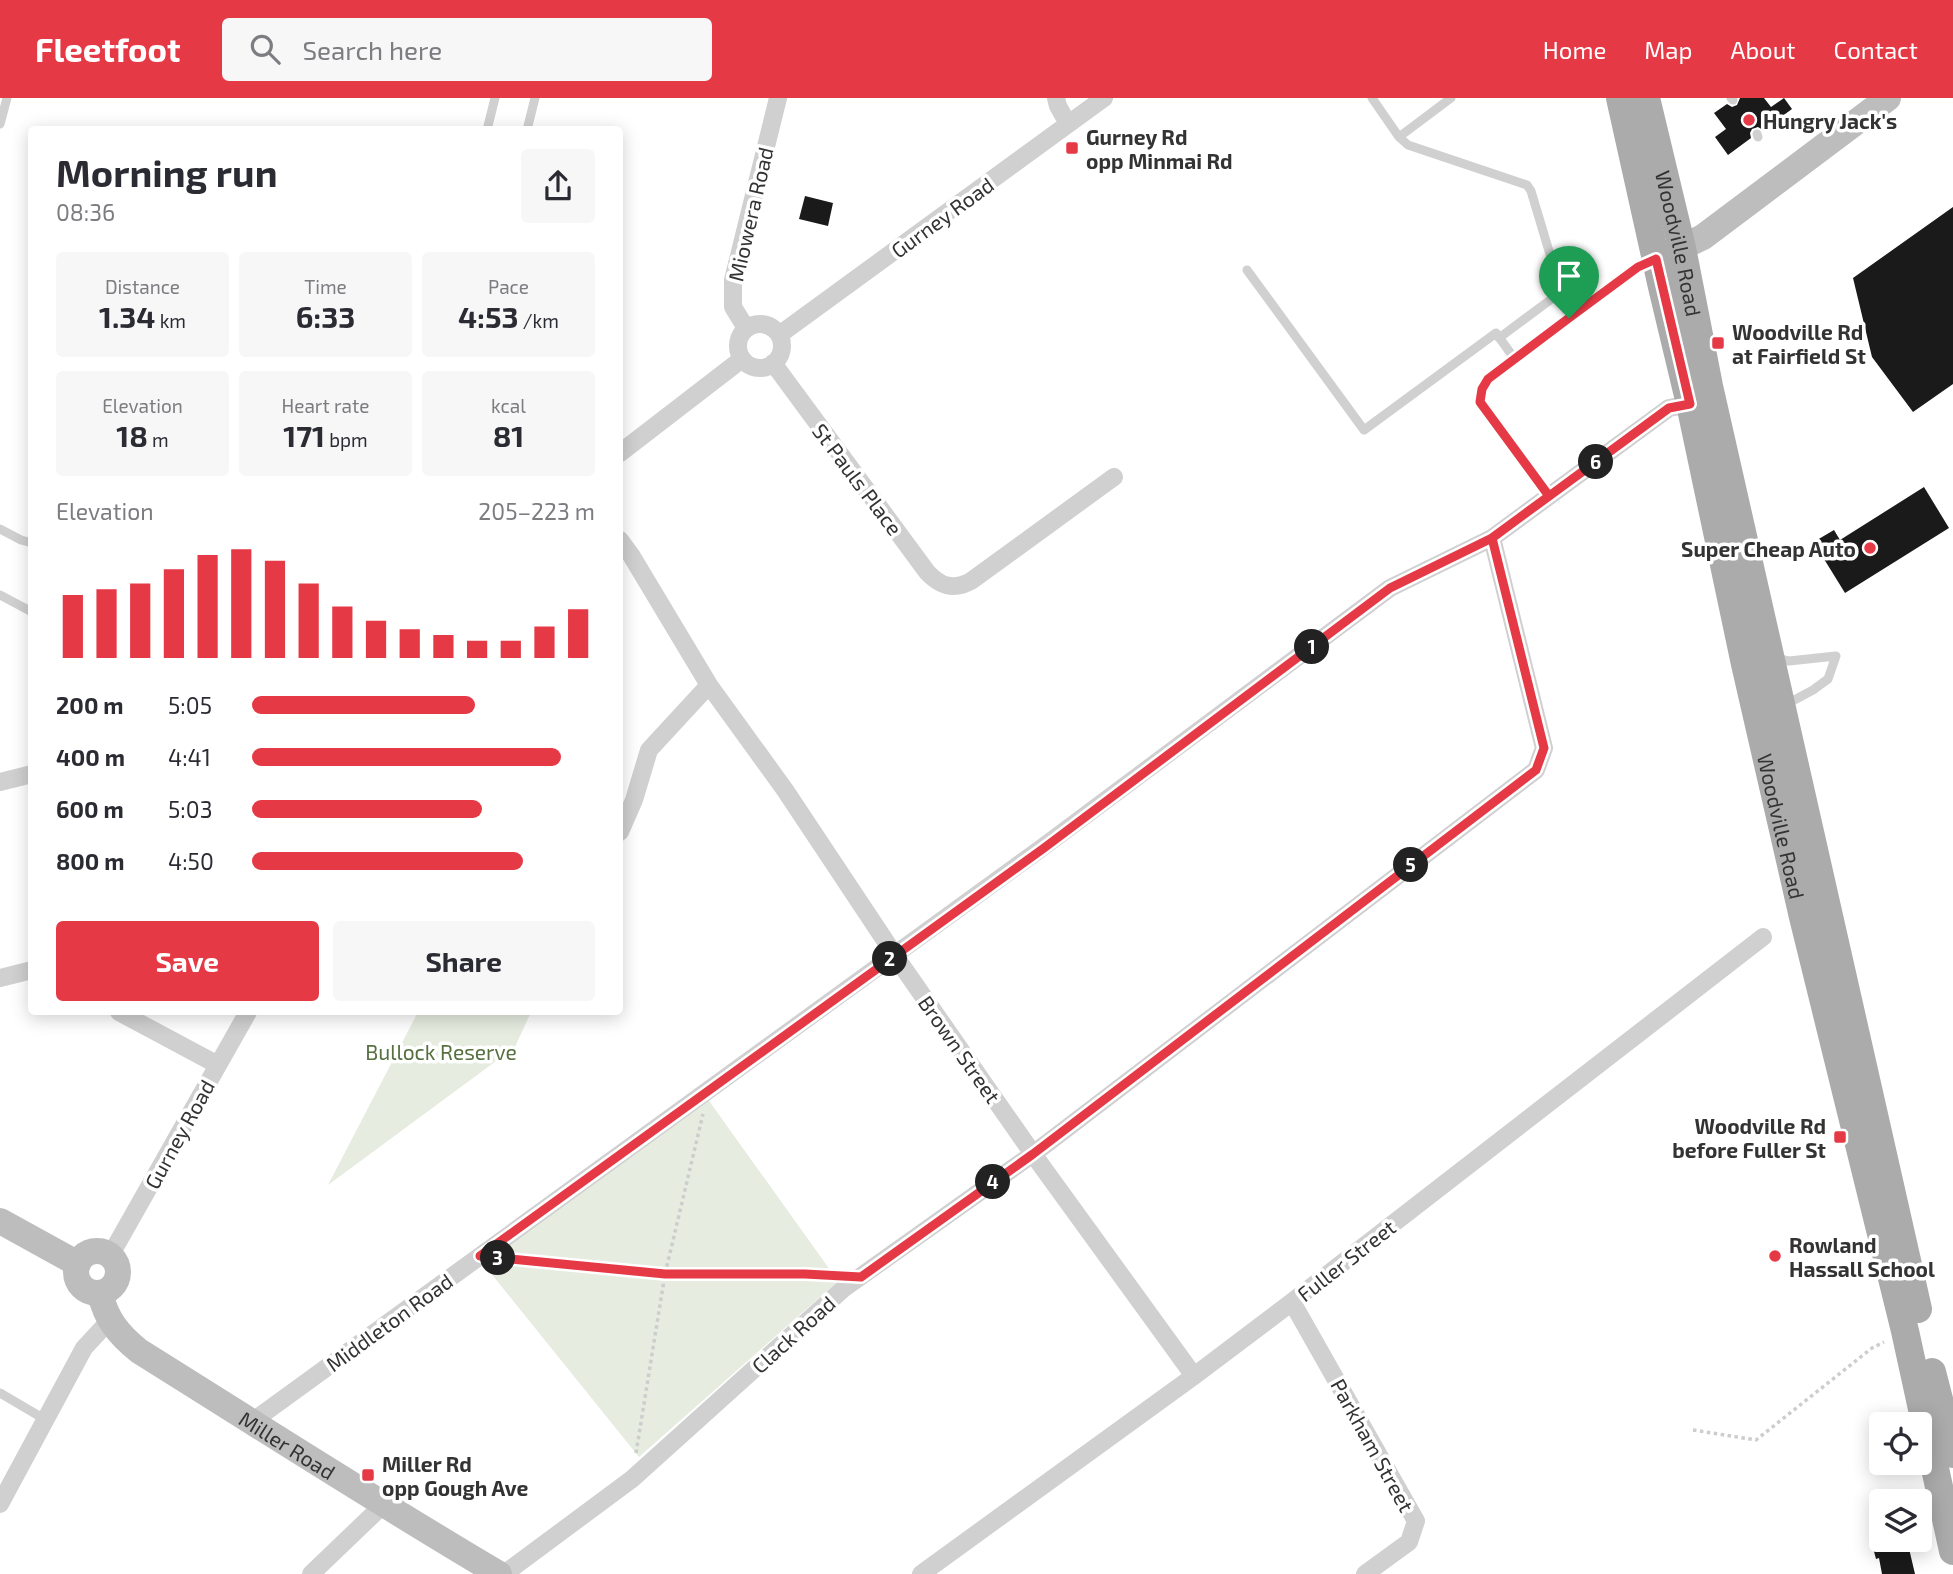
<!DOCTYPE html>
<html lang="en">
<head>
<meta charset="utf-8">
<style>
  :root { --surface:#fff; --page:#f7f7f7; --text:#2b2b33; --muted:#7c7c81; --accent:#e63946 }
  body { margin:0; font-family:"Exo 2",sans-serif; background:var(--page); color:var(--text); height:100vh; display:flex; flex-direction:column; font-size:26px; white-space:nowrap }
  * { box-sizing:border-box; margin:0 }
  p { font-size:23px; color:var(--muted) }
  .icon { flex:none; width:38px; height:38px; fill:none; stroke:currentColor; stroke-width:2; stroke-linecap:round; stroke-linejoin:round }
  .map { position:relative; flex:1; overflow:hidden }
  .details { position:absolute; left:28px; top:28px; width:595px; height:889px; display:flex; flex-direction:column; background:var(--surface); border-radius:7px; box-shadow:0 4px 18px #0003 }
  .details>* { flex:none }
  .buttons { position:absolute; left:1869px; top:1314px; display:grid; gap:14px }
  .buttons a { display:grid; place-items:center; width:63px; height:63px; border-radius:7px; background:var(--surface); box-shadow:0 4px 18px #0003; font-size:35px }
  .pin { position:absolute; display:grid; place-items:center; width:60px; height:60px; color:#fff; margin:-72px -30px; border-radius:50% 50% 50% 0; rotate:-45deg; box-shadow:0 0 7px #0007 }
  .pin .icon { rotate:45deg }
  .km { position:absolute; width:35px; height:35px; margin:-18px; border-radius:50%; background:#222; color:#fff; font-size:19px; line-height:35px; text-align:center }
  .round { display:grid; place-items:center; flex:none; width:74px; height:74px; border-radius:7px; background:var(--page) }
  .headline { display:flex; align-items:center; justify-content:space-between; height:119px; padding:0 28px }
  h1 { font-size:38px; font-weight:700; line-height:52px }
  .stats { display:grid; grid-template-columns:repeat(3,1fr); gap:10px; height:119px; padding:7px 28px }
  .stats div { display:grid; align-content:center; border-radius:7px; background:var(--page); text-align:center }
  .stats b { font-size:30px; font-weight:700 }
  .stats small { font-size:19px; font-weight:400 }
  .stats p { font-size:19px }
  .chart { height:196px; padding:14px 28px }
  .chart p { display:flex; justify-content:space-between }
  .chart svg { width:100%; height:126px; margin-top:7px; stroke:var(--accent); stroke-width:6 }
  .action { display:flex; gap:14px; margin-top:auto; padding:14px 28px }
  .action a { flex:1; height:80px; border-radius:7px; background:var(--accent); color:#fff; font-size:28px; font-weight:700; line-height:80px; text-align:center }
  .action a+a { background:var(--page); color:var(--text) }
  ul { padding:0 28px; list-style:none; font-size:23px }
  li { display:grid; grid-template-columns:112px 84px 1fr; align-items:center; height:52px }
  li i { height:18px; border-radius:9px; background:var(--accent) }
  header { display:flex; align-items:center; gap:42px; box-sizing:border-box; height:98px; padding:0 35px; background:var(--accent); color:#fff }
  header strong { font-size:33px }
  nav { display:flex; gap:38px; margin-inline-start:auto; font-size:24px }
  .search { width:490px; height:63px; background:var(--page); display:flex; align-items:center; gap:18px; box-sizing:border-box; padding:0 24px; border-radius:7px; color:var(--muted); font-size:26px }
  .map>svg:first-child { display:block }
  .green { fill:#e6ecdf }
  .building { fill:#1a1a1a }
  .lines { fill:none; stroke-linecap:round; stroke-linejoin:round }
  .path { stroke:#cdcdcd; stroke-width:3.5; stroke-dasharray:3.5 3.5; stroke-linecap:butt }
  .lane { stroke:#d0d0d0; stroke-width:9 }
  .street { stroke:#d0d0d0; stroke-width:18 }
  .secondary { stroke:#bdbdbd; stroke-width:26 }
  .primary { stroke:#ababab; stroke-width:28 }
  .route-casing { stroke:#fff; stroke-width:14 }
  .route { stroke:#e63946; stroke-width:9 }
  .poi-dot { fill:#e63946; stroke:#fff; stroke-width:2.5 }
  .labels { text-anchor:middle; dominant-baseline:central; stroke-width:7; stroke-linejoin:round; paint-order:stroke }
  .poi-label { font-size:21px; font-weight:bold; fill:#333; stroke:#fff; text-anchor:start }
  .street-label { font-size:21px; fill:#333; stroke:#fff }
  .park-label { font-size:21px; fill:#56703f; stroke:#fff }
</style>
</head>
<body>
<header>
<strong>Fleetfoot</strong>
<div class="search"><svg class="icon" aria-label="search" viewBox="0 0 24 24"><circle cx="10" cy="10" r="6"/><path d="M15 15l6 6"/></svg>Search here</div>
<nav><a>Home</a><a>Map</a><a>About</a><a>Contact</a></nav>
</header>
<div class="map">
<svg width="1953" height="1476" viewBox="0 0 1953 1476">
  <rect width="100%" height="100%" fill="#fff"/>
  <!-- green -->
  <path class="green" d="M418,914H531L515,949L328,1087Z
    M707,1000L838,1183L639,1359L481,1163Z"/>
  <!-- building -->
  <path class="building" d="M1740,0H1764L1771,9L1784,0L1792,11L1763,32L1758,29L1752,31L1750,35L1751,40L1728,57L1715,39L1726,31L1714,15L1727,6L1732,9L1737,7Z
    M805,98L833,105L828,128L799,121Z
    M1953,109V286L1913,314L1872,259L1853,180Z
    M1924,389L1949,430L1845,495L1824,461L1827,457L1817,442L1834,432L1840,442Z
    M1871,1442H1907L1915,1476H1882L1879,1460L1876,1461Z"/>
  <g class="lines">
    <!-- path -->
    <path class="path" d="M506,1161L665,1176L834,1178
      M1693,1332L1756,1342L1872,1250L1884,1244
      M636,1355L665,1176L703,1016"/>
    <!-- lane -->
    <path class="lane" d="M1372,0L1399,39L1408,47L1527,87L1531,93L1569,220
      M1731,0L1733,2
      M0,26L7,0
      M487,32L495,0
      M527,32L535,0
      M1757,36L1758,39
      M1399,39L1451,0
      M1247,172L1364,332L1496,235L1514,260
      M1499,240L1561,194
      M1549,398L1480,304L1482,291L1488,281L1638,169L1651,163
      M0,431L21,442L32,445
      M0,497L32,514
      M1775,560L1789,563L1836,558L1828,581L1813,592L1785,607
      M0,1295L46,1322"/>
    <!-- street -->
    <path class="street" d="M1056,0L1058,8L1068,26
      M738 248a22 22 0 1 1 44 0a22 22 0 1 1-44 0Z
      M746,230L733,209V182L778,0
      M779,237L1104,0
      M773,265L927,474C940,488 953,493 971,483L1114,379
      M620,355L742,261
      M620,442L631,457L709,587L785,692L900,865L1033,1056L1194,1278
      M0,684L32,676
      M620,734L634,702L649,652L709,587
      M0,880L32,872
      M119,914L218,967
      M110,1158L248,914
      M1292,1204L1416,1423L1409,1444L1365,1476
      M253,1323L1043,749L1390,490L1492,440L1669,310L1690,306
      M0,1406L84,1250L109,1223
      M311,1476L384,1406
      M504,1476L632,1381L843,1191L1033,1056L1536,672L1544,650L1492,440
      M921,1476L1194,1278L1292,1204L1763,839"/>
    <!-- secondary -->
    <g class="secondary">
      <path d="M1664,158L1703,139L1888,0"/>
      <path d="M0,1123L78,1166"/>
      <circle cx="97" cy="1174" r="21"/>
      <path id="s1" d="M100,1195C106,1221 118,1236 139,1253C259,1328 377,1404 499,1476"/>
    </g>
    <!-- primary -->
    <g class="primary">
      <path id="s2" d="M1620,0L1662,189L1690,306L1745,566L1803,819L1905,1233L1953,1453"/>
      <path id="s3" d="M1646,0L1682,150L1709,288L1918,1211"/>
      <path d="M1932,1274L1953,1356"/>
    </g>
  </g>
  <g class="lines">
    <!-- route casing -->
    <g class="route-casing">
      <path id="route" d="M1569,220L1488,281L1482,291L1480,304L1549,398L1492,440L1390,490L1044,750L480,1158L665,1176H805L861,1179L1033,1056L1536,672L1544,650L1492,440L1669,310L1690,306L1656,161L1638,169L1569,220"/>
    </g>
    <!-- route -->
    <use href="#route" class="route"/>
  </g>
  <!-- markers -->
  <g class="poi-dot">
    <circle cx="1749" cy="22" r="7"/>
    <rect x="1065" y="43" width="14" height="14" rx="3.5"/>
    <rect x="1711" y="238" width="14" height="14" rx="3.5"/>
    <circle cx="1870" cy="450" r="7"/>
    <rect x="1833" y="1032" width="14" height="14" rx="3.5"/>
    <circle cx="1775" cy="1158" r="7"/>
    <rect x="361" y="1370" width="14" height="14" rx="3.5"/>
  </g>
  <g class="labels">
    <!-- poi labels -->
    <g class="poi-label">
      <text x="1763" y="22">Hungry Jack's</text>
      <text x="1086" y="38">Gurney Rd<tspan x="1086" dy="24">opp Minmai Rd</tspan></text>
      <text x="1732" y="233">Woodville Rd<tspan x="1732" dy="24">at Fairfield St</tspan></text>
      <text x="1856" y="450" text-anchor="end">Super Cheap Auto</text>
      <text x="1826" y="1027" text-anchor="end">Woodville Rd<tspan x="1826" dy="24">before Fuller St</tspan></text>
      <text x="1789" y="1146">Rowland<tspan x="1789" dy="24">Hassall School</tspan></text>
      <text x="382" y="1365">Miller Rd<tspan x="382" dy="24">opp Gough Ave</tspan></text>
    </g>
    <!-- street labels -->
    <g class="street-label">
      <text transform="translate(750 116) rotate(-77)">Miowera Road</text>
      <text transform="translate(942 119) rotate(-36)">Gurney Road</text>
      <text stroke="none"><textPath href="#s3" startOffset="149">Woodville Road</textPath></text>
      <text transform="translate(858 381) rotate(53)">St Pauls Place</text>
      <text stroke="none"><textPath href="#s2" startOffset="746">Woodville Road</textPath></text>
      <text transform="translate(960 951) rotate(55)">Brown Street</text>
      <text transform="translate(179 1036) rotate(-61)">Gurney Road</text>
      <text transform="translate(1346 1162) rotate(-38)">Fuller Street</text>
      <text transform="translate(389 1224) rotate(-36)">Middleton Road</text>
      <text transform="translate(793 1236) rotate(-42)">Clack Road</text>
      <text stroke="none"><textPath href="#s1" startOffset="247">Miller Road</textPath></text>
      <text transform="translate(1373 1347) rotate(61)">Parkham Street</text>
    </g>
    <!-- park labels -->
    <g class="park-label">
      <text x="441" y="953">Bullock Reserve</text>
    </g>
  </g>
</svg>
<div class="buttons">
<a><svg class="icon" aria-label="locate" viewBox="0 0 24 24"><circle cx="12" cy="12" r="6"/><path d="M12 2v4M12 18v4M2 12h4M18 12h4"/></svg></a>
<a><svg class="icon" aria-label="layers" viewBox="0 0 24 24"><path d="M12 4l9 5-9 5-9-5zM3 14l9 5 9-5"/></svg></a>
</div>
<div class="pin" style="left:1569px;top:220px;background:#1e9e55"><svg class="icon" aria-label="arrive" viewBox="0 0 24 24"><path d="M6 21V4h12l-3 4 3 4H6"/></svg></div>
<b class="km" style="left:1312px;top:549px">1</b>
<b class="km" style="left:890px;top:861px">2</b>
<b class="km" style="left:498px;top:1160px">3</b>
<b class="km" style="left:993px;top:1084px">4</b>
<b class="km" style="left:1411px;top:767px">5</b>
<b class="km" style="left:1596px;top:364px">6</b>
<section class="details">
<div class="headline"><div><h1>Morning run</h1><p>08:36</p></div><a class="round"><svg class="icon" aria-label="share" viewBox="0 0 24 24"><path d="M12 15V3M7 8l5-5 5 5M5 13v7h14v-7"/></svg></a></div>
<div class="stats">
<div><p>Distance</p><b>1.34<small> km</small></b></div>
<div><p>Time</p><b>6:33</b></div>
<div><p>Pace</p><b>4:53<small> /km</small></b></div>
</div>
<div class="stats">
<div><p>Elevation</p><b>18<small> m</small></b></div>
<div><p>Heart rate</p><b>171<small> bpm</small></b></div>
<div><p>kcal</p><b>81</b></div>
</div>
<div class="chart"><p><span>Elevation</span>205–223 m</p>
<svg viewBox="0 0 160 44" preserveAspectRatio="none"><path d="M5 44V22M15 44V20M25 44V18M35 44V13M45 44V8M55 44V6M65 44V10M75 44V18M85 44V26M95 44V31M105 44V34M115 44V36M125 44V38M135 44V38M145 44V33M155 44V27"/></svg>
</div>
<ul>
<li><b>200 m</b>5:05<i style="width:65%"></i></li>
<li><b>400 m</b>4:41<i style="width:90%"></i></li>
<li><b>600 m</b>5:03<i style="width:67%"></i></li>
<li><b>800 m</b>4:50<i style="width:79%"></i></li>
</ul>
<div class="action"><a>Save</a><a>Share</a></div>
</section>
</div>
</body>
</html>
